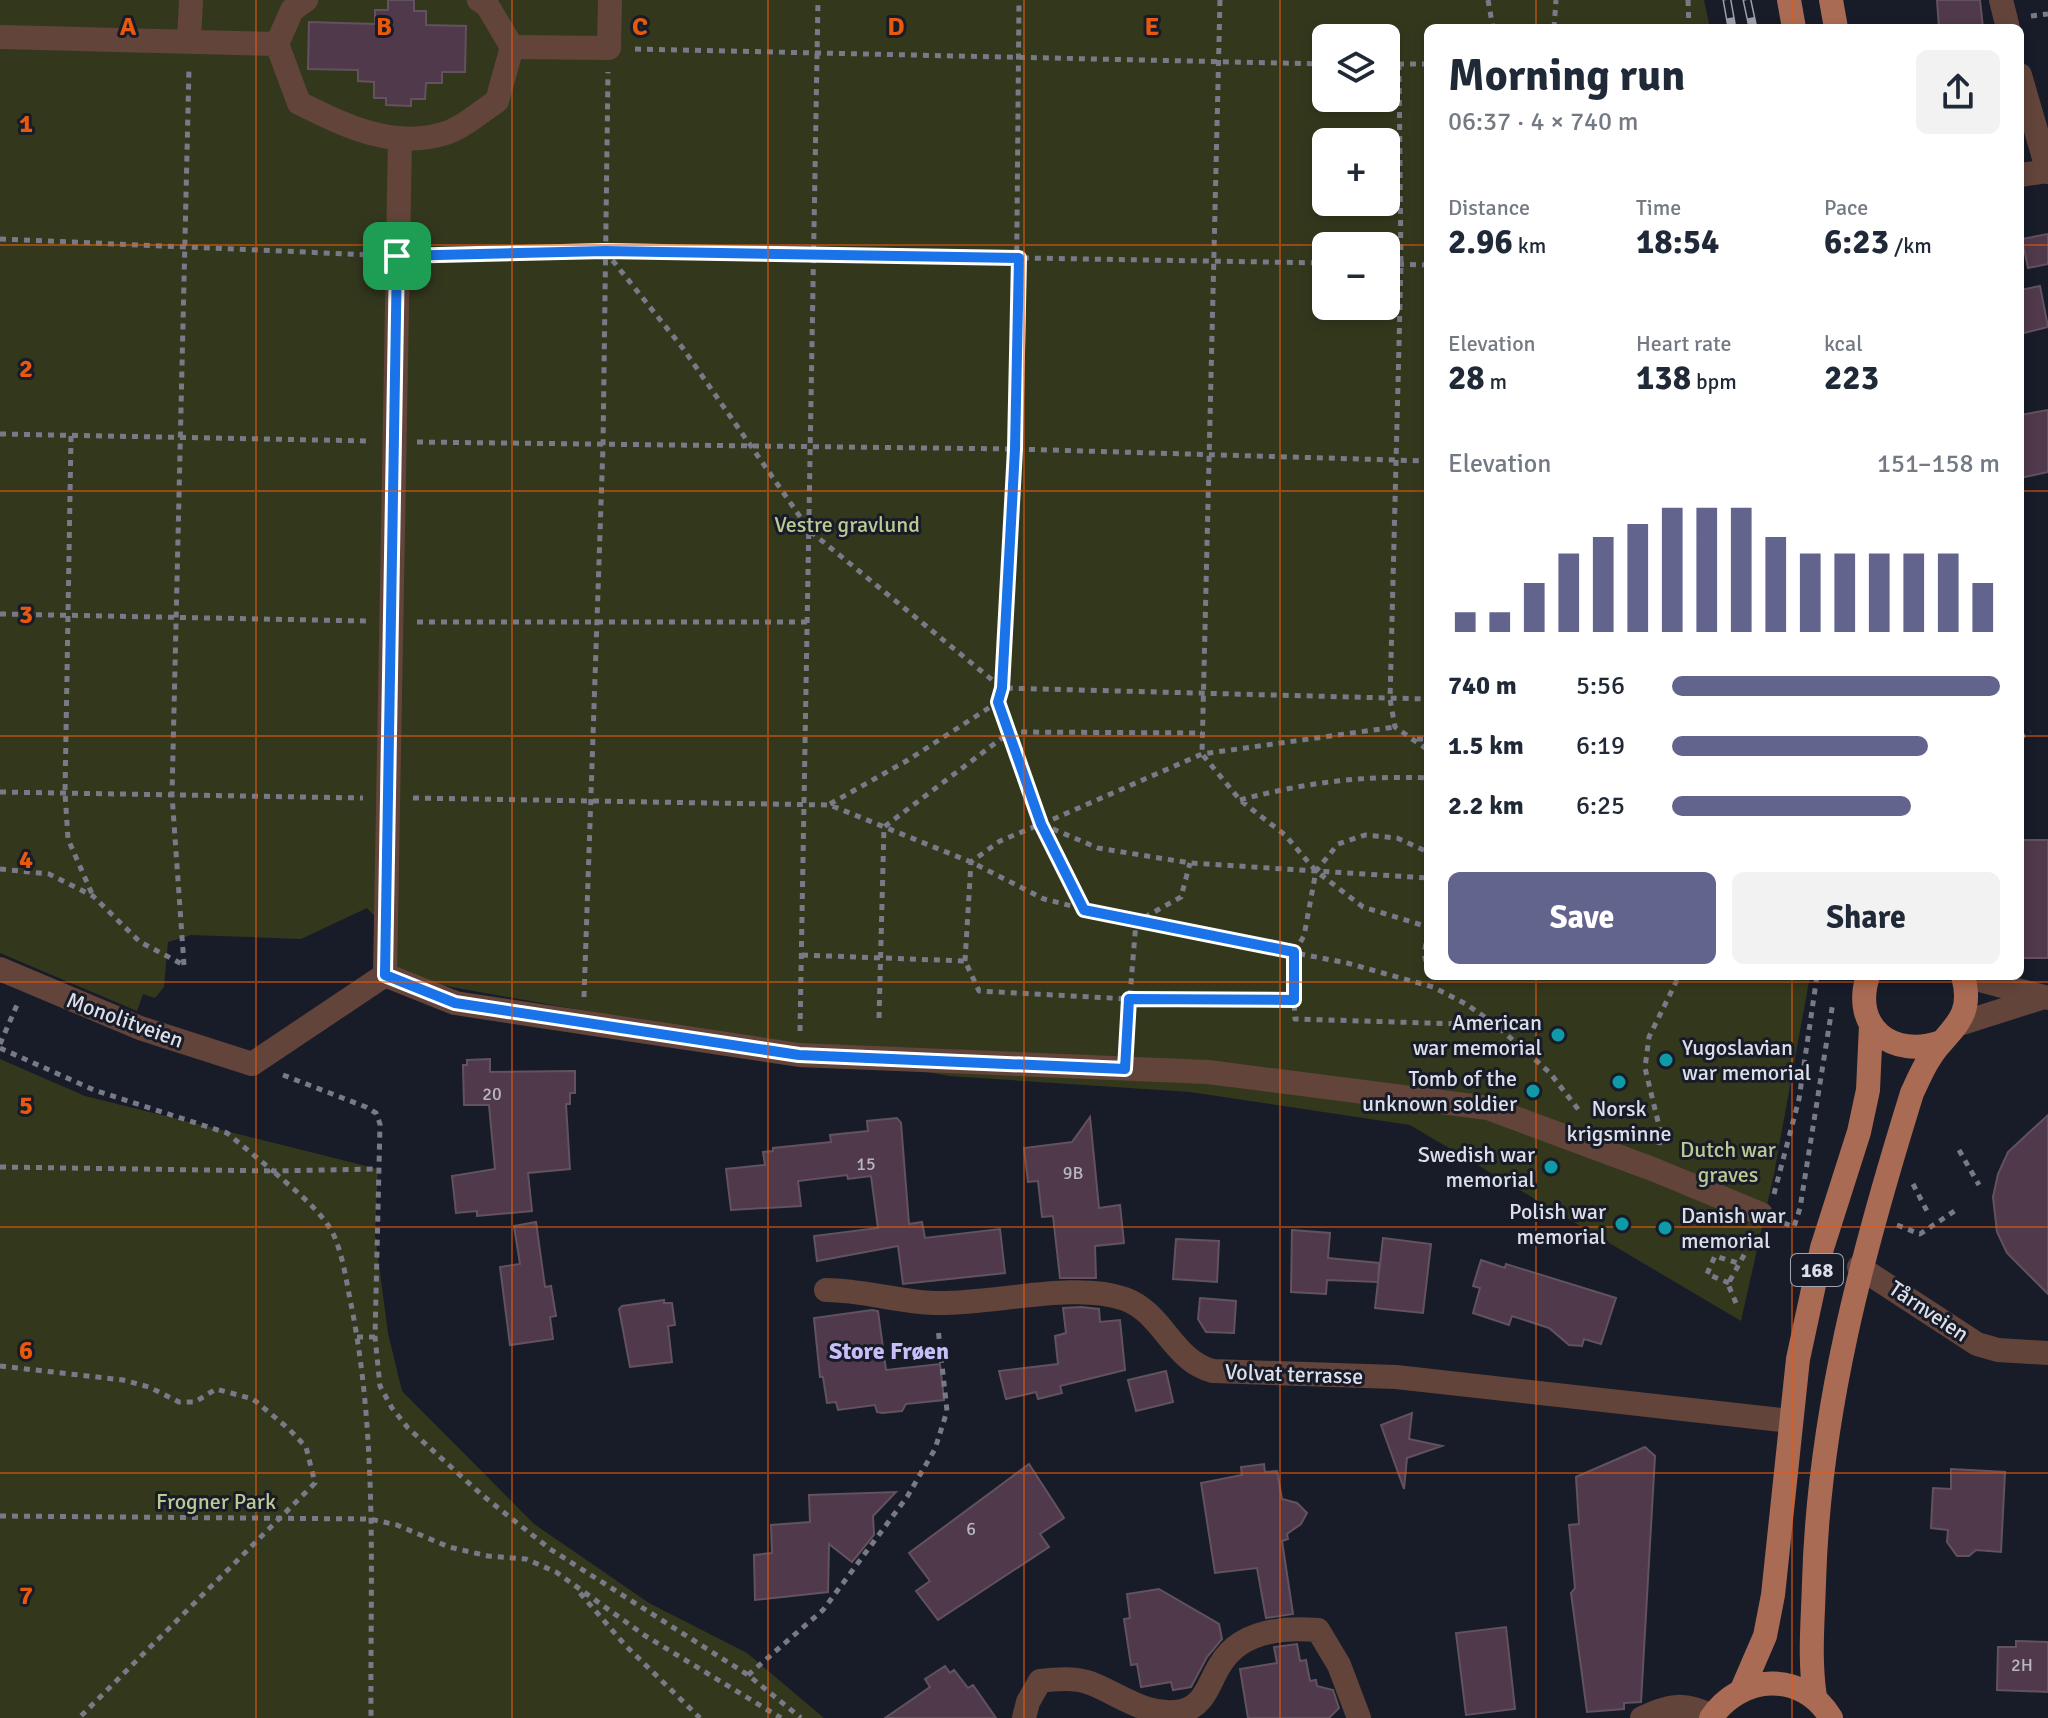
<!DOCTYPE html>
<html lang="en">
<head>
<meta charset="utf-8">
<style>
  :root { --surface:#fff; --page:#f2f2f3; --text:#1f2937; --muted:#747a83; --accent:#63648e }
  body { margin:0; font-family:Signika,sans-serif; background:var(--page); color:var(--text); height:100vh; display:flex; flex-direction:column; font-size:30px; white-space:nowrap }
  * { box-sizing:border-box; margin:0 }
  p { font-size:26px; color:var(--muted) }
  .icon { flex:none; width:44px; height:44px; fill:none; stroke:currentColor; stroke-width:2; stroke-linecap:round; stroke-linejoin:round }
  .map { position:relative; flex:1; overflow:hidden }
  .side { position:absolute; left:1424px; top:24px; width:600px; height:956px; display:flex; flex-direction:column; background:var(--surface); border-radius:12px; box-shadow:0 4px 12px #0003 }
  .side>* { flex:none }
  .fabs { position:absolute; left:1312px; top:24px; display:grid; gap:16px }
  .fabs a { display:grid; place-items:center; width:88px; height:88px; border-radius:12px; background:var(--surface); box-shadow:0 4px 12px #0003; font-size:40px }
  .pin { position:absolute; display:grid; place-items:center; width:68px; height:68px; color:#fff; margin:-34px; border-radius:16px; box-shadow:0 4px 12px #0006 }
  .round { display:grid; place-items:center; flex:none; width:84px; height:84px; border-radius:12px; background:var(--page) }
  .summary { display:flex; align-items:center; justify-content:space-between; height:136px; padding:0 24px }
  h1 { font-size:44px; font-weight:800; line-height:60px }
  .stats { display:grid; grid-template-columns:repeat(3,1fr); gap:12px; height:136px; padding:8px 24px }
  .stats div { display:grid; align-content:center }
  .stats b { font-size:34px; font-weight:800 }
  .stats small { font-size:22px; font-weight:400 }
  .stats p { font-size:22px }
  .chart { height:224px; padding:16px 24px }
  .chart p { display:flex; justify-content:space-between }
  .chart svg { width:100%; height:144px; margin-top:8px; stroke:var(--accent); stroke-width:6 }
  .cta { display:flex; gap:16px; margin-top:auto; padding:16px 24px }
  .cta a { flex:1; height:92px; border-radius:12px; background:var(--accent); color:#fff; font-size:32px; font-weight:800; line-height:92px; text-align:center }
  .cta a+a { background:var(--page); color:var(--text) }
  ul { padding:0 24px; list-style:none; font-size:26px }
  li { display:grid; grid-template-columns:128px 96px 1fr; align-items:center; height:60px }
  li i { height:20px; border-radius:10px; background:var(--accent) }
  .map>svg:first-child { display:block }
  .green { fill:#33381d; fill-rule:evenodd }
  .building { fill:#50394a; stroke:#62525d; stroke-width:2 }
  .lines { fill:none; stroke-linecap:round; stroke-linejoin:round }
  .path { stroke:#787b87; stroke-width:5; stroke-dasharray:6 6; stroke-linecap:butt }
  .minor { stroke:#63443a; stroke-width:24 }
  .major { stroke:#aa6b54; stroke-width:24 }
  .rail-casing { stroke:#9c9faa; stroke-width:9 }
  .rail { stroke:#181c29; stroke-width:6; stroke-dasharray:18; stroke-linecap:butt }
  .route-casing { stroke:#fff; stroke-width:16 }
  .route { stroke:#1a73e8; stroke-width:10 }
  .grid { fill:none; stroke:#e8590c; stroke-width:2; stroke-opacity:0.55 }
  .culture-dot { fill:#0f9aa8; stroke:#181c29; stroke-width:3 }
  .labels { text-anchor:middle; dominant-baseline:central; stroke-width:6; stroke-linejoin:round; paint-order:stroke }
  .number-label { font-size:18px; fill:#b9b6c1 }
  .shield { fill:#181c29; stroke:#a1a4af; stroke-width:2 }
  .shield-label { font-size:20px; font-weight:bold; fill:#dcdfe9 }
  .park-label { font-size:22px; fill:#bdc993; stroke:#181c29 }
  .street-label { font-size:22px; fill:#dcdfe9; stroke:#181c29 }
  .poi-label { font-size:22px; fill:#dcdfe9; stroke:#181c29; text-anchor:end }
  .neighbourhood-label { font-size:24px; font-weight:bold; fill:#c7bff8; stroke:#181c29 }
  .grid-label { font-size:26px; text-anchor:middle; font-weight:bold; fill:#e8590c; stroke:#181c29; stroke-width:6; stroke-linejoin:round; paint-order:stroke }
</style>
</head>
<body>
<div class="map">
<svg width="2048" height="1718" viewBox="0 0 2048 1718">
  <rect width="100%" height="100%" fill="#181c29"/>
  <!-- green -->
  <path class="green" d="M0,0H1704L1710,28H1428V976H1810L1774,1174L1741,1321L1410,1125L1190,1092L949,1076L385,975L387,929L367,908L301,939L191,935L168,942L164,987L155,998L143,994L137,1011L0,953ZM1326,38H1386V98H1326ZM1326,142H1386V202H1326ZM1326,246H1386V306H1326Z
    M0,1059L85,1096L378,1169L375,1235L388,1333L402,1391L534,1524L649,1603L747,1653L824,1718H0Z"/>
  <!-- building -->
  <path class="building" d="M388,0H414V11H426V25L466,26L465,72H442V83H426L425,99H411V106L386,105V98H374V82L358,81V70L308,69L309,22L375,24V10H388Z
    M1937,0H1980L1983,28H1939Z
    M2048,234V264L2028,268L2022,239Z
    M2040,286L2048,327L2020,334V290Z
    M2048,410V472L2020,478V415Z
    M2020,840H2048V958H2020Z
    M490,1059V1072L575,1071V1093H570V1104H566L570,1169L528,1173L532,1211L477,1216V1211L456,1213L452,1176L495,1169L489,1105H464L463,1065H467V1060Z
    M2048,1115V1294L2007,1253L1997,1232L1993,1197L1998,1174L2008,1152Z
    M1090,1117L1099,1208L1120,1205L1124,1243L1095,1246L1096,1278H1060L1053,1216L1042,1217L1038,1181L1028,1182L1024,1148L1072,1142Z
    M897,1118L901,1123L909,1224L922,1222L925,1238L1000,1229L1005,1273L903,1284L898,1246L817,1261L814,1236L878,1228L871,1176L848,1179L847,1175L798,1181L801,1206L731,1210L726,1169L765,1165L763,1152L773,1151V1148L831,1142L830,1135L868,1131L867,1121Z
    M536,1222L545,1287L551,1286L556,1316L550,1317L553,1339L510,1345L500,1267L520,1264L514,1226Z
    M1292,1230L1330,1233L1328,1258L1379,1263L1378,1282L1327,1280L1326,1294L1291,1292Z
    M1383,1238L1431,1244L1423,1313L1375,1308Z
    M1176,1239L1219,1241L1217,1282L1173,1279Z
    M1481,1260L1505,1268L1506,1264L1616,1298L1601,1344L1584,1339L1582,1346L1569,1345L1549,1328L1512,1316L1509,1325L1473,1313L1480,1288L1473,1286Z
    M1200,1298L1236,1301L1234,1333L1206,1332L1198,1319Z
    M664,1300V1303H672L675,1325L668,1326L672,1362L630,1367L619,1309L622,1306Z
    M1081,1307L1099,1309L1100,1322L1120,1320L1125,1370L1060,1386L1062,1393L1038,1399L1036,1392L1006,1399L999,1371L1058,1364L1055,1336L1066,1333L1063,1308Z
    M872,1310L878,1311L886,1370L940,1364L944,1400L906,1404L902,1411L882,1413L877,1412L875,1405L838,1410L836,1402L827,1403L823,1377H820L814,1318Z
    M1166,1371L1173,1402L1136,1411L1128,1380Z
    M1412,1413L1409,1439L1442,1446L1407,1458L1404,1489L1381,1425Z
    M1645,1447L1655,1456L1641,1702L1624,1703V1709L1587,1712L1571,1593L1575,1588L1569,1525L1579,1524L1576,1477Z
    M1029,1464L1064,1518L1040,1534L1049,1547L938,1620L916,1591L930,1581L909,1553Z
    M1264,1464L1265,1472L1277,1471L1282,1499L1297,1503L1307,1513L1301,1524L1287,1534L1288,1539L1282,1541L1293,1614L1266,1618L1257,1568L1215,1573L1201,1483L1242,1475L1241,1467Z
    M1951,1469L2005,1472L2001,1552L1976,1550L1969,1556H1957L1947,1542L1948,1530L1931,1528L1933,1488L1951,1489Z
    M896,1492L873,1516L874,1535L852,1562L829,1544L828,1592L755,1600L754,1555L772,1553L771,1525L810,1522L809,1495Z
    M1159,1589L1219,1624L1222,1639L1207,1657L1191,1687L1173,1690L1171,1682L1141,1687L1137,1664L1131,1665L1124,1619L1130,1618L1127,1594Z
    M1506,1627L1515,1709L1466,1715L1456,1633Z
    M2016,1641L2048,1642V1692L1997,1690L1998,1647H2016Z
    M1297,1644L1300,1661L1306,1660L1310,1681L1316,1680L1317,1686L1333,1690L1339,1708L1329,1718H1248L1240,1669L1277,1663L1274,1647Z
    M945,1666L950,1673L954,1670L968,1688L973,1685L996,1718H885L930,1687L925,1679Z"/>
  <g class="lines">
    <!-- path -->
    <path class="path" d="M1220,0L1202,754L1240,800L1285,835L1316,871L1363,907L1428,927
      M1488,0L1493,28
      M1688,0L1689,28
      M2031,16L2048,14
      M1554,28L1556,0
      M635,49L1326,64
      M1386,64H1428
      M1399,64L1401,265L1390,699L1395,727L1428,750
      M0,239L373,255
      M605,251L682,347L810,531L1002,688L1428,699
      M423,256L605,251L1326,263
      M1386,264L1428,265
      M0,434L371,441
      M71,436L65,793L68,839L93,896
      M417,442L1015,449L1428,461
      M0,614L367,621
      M417,622H809
      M998,702L1041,824L1084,910
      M2020,738L2030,731
      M1417,739H1428
      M0,792L363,798
      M413,798L830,805L971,862L1044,899L1136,922L1347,963L1433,987L1466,1004L1496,1025L1550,1073L1581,1113
      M1240,800C1303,783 1363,775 1428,778
      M830,804L908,760L998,702L1002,688L1015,449L1019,0
      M1042,824L1202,754L1395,727
      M0,869L49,874L93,896L140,942L184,965
      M1428,932L1424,954L1428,969
      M802,955L965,961L979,991L1129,999L1294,1000L1295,1019L1495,1025
      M965,961L971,862L1000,841L1041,824L1098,848L1190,863L1428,878
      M184,965L172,795L189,67
      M584,997L603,446L608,72
      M1294,1000V952L1304,936L1316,871L1338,844L1365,835L1397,838L1428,852
      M879,1018L884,827L1010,732L1202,733
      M800,1031L818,0
      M0,1044L17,1005
      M1126,1044L1136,922L1181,897L1190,863
      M0,1048L94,1090L227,1133L273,1171L377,1169
      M283,1075L366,1107L376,1113L380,1124L375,1337L380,1386L392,1408L408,1428L482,1495L550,1549L748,1675L801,1718
      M1659,1145L1661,1134L1645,1068L1649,1037L1679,976
      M1959,1150L1979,1185
      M0,1167L273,1171C294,1190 324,1212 335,1238C344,1260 347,1286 352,1309C378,1443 370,1583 371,1718
      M1913,1184L1929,1215
      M1774,1194L1799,1099L1817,976
      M1784,1223L1794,1227L1800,1208L1833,1002
      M1897,1225L1920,1234L1956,1210
      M1729,1283L1707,1274L1715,1256L1738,1263
      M1736,1303L1728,1284L1753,1239
      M357,1337H375
      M0,1366L123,1380L149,1387L179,1402H195L216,1389L253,1399L289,1429L306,1447L315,1483L79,1718
      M0,1516L370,1519L397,1525L449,1547L488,1556L526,1559L556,1572L644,1635L781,1718
      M580,1593L625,1645L700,1718
      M748,1675L823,1610L907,1497L935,1449L947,1411L938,1328"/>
    <!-- minor -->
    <path class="minor" d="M306,0L292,10L277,44L299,103C346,126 395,151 449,132C465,126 482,111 497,101L512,47L487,5L479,0
      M2001,0L2008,28
      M0,37L277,44
      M189,40L191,0
      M512,47L609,48L610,0
      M2020,75L2048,172
      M2020,175L2048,171
      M0,969L140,1028L252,1064L385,975
      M385,975L455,1003L799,1055L1208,1072L1488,1108L1655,1170L1761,1214
      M385,975L400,139
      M1964,976L2048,998
      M1959,1024L2041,998
      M1859,1267L1977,1344L1998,1350L2048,1353
      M826,1290C863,1290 899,1302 935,1303C991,1305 1074,1281 1125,1299C1163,1313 1173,1361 1213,1371L1396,1377L1790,1421
      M1024,1718L1028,1702L1040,1681C1055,1679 1075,1677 1090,1683C1120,1694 1146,1718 1182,1711C1205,1706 1209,1682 1220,1665C1240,1631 1283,1627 1318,1630L1339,1665L1359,1718
      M1642,1718C1669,1705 1685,1702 1711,1716"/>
    <!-- major -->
    <path class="major" d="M1789,0L1794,28
      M1831,0L1836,28
      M1868,976C1851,1028 1893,1059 1941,1042
      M1743,1687L1765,1636L1773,1595L1798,1359L1822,1248L1859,1132L1868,1090L1871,1025
      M1815,1697C1809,1658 1813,1621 1814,1582C1819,1412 1862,1254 1912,1093C1920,1076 1928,1057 1941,1043C1961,1021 1972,1008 1963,976
      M1711,1718C1741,1674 1802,1670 1831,1718"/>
    <!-- rail casing -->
    <g class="rail-casing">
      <path id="rail" d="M1727,0L1732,28
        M1747,0L1753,28"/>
    </g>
    <!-- rail -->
    <use href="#rail" class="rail"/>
  </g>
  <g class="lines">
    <!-- route casing -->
    <g class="route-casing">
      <path id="route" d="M605,251L1019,258L1015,449L1002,688L998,702L1041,824L1084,910L1294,952V1000L1129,999L1125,1069L799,1055L455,1003L385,975L397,256Z"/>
    </g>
    <!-- route -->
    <use href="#route" class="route"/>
  </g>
  <!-- grid -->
  <path class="grid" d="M256,0V1718M512,0V1718M768,0V1718M1024,0V1718M1280,0V1718M1536,0V28M1792,0V28M0,245H1428M2020,245H2048M0,491H1428M2020,491H2048M0,736H1428M2020,736H2048M1536,976V1718M1792,976V1718M0,982H2048M0,1227H2048M0,1473H2048"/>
  <!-- markers -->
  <g class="culture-dot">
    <circle cx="1558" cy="1035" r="8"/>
    <circle cx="1666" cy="1060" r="8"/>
    <circle cx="1619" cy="1082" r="8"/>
    <circle cx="1533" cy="1091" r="8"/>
    <circle cx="1551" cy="1167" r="8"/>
    <circle cx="1622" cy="1224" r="8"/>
    <circle cx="1665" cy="1228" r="8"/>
  </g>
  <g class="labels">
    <!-- number labels -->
    <g class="number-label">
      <text x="492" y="1094">20</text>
      <text x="866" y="1164">15</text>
      <text x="1073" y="1173">9B</text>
      <text x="971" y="1529">6</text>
      <text x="2022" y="1665">2H</text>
    </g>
    <!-- shield labels -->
    <rect class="shield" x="1791" y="1254" width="52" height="32" rx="6"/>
    <g class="shield-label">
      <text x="1817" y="1270">168</text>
    </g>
    <!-- park labels -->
    <g class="park-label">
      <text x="847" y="524">Vestre gravlund</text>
      <text x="1728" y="1149">Dutch war<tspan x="1728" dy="25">graves</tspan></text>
      <text x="216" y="1501">Frogner Park</text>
    </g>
    <!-- street labels -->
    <g class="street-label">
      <text transform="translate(125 1020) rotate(20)">Monolitveien</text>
      <text transform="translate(1929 1311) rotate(34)">Tårnveien</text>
      <text transform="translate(1294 1374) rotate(2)">Volvat terrasse</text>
    </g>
    <!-- poi labels -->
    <g class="poi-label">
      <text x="1542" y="1022">American<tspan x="1542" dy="25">war memorial</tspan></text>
      <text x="1682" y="1047" text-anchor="start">Yugoslavian<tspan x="1682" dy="25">war memorial</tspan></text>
      <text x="1517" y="1078">Tomb of the<tspan x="1517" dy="25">unknown soldier</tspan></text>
      <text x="1619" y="1108" text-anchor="middle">Norsk<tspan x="1619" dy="25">krigsminne</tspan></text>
      <text x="1535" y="1154">Swedish war<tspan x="1535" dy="25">memorial</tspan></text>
      <text x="1606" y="1211">Polish war<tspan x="1606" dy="25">memorial</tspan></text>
      <text x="1681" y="1215" text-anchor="start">Danish war<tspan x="1681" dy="25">memorial</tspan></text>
    </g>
    <!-- neighbourhood labels -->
    <g class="neighbourhood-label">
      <text x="889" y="1351">Store Frøen</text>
    </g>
  </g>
  <g class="grid-label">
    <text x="128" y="35">A</text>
    <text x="384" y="35">B</text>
    <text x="640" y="35">C</text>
    <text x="896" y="35">D</text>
    <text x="1152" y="35">E</text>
    <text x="26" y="132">1</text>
    <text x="26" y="377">2</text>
    <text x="26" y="623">3</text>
    <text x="26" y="868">4</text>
    <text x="26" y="1114">5</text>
    <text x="26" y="1359">6</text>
    <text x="26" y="1604">7</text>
  </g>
</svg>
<div class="fabs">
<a><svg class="icon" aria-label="layers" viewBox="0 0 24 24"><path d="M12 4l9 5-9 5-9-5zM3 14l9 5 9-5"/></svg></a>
<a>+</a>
<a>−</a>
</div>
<div class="pin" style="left:397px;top:256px;background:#1e9e55"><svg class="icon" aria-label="arrive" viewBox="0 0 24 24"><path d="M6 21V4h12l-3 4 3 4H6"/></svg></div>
<section class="side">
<div class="summary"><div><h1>Morning run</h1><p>06:37 · 4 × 740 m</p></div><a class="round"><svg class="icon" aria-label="share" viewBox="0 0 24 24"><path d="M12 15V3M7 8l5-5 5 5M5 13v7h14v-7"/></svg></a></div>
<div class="stats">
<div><p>Distance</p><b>2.96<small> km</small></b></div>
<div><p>Time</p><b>18:54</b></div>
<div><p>Pace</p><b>6:23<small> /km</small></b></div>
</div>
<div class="stats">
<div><p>Elevation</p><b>28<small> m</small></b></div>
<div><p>Heart rate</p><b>138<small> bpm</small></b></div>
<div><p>kcal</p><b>223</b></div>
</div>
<div class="chart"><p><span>Elevation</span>151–158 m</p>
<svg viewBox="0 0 160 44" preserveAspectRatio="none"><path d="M5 44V38M15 44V38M25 44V29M35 44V20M45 44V15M55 44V11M65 44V6M75 44V6M85 44V6M95 44V15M105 44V20M115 44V20M125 44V20M135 44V20M145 44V20M155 44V29"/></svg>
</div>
<ul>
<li><b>740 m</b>5:56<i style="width:100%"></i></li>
<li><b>1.5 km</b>6:19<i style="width:78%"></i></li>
<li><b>2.2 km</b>6:25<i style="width:73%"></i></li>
</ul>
<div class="cta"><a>Save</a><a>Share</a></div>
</section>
</div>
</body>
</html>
